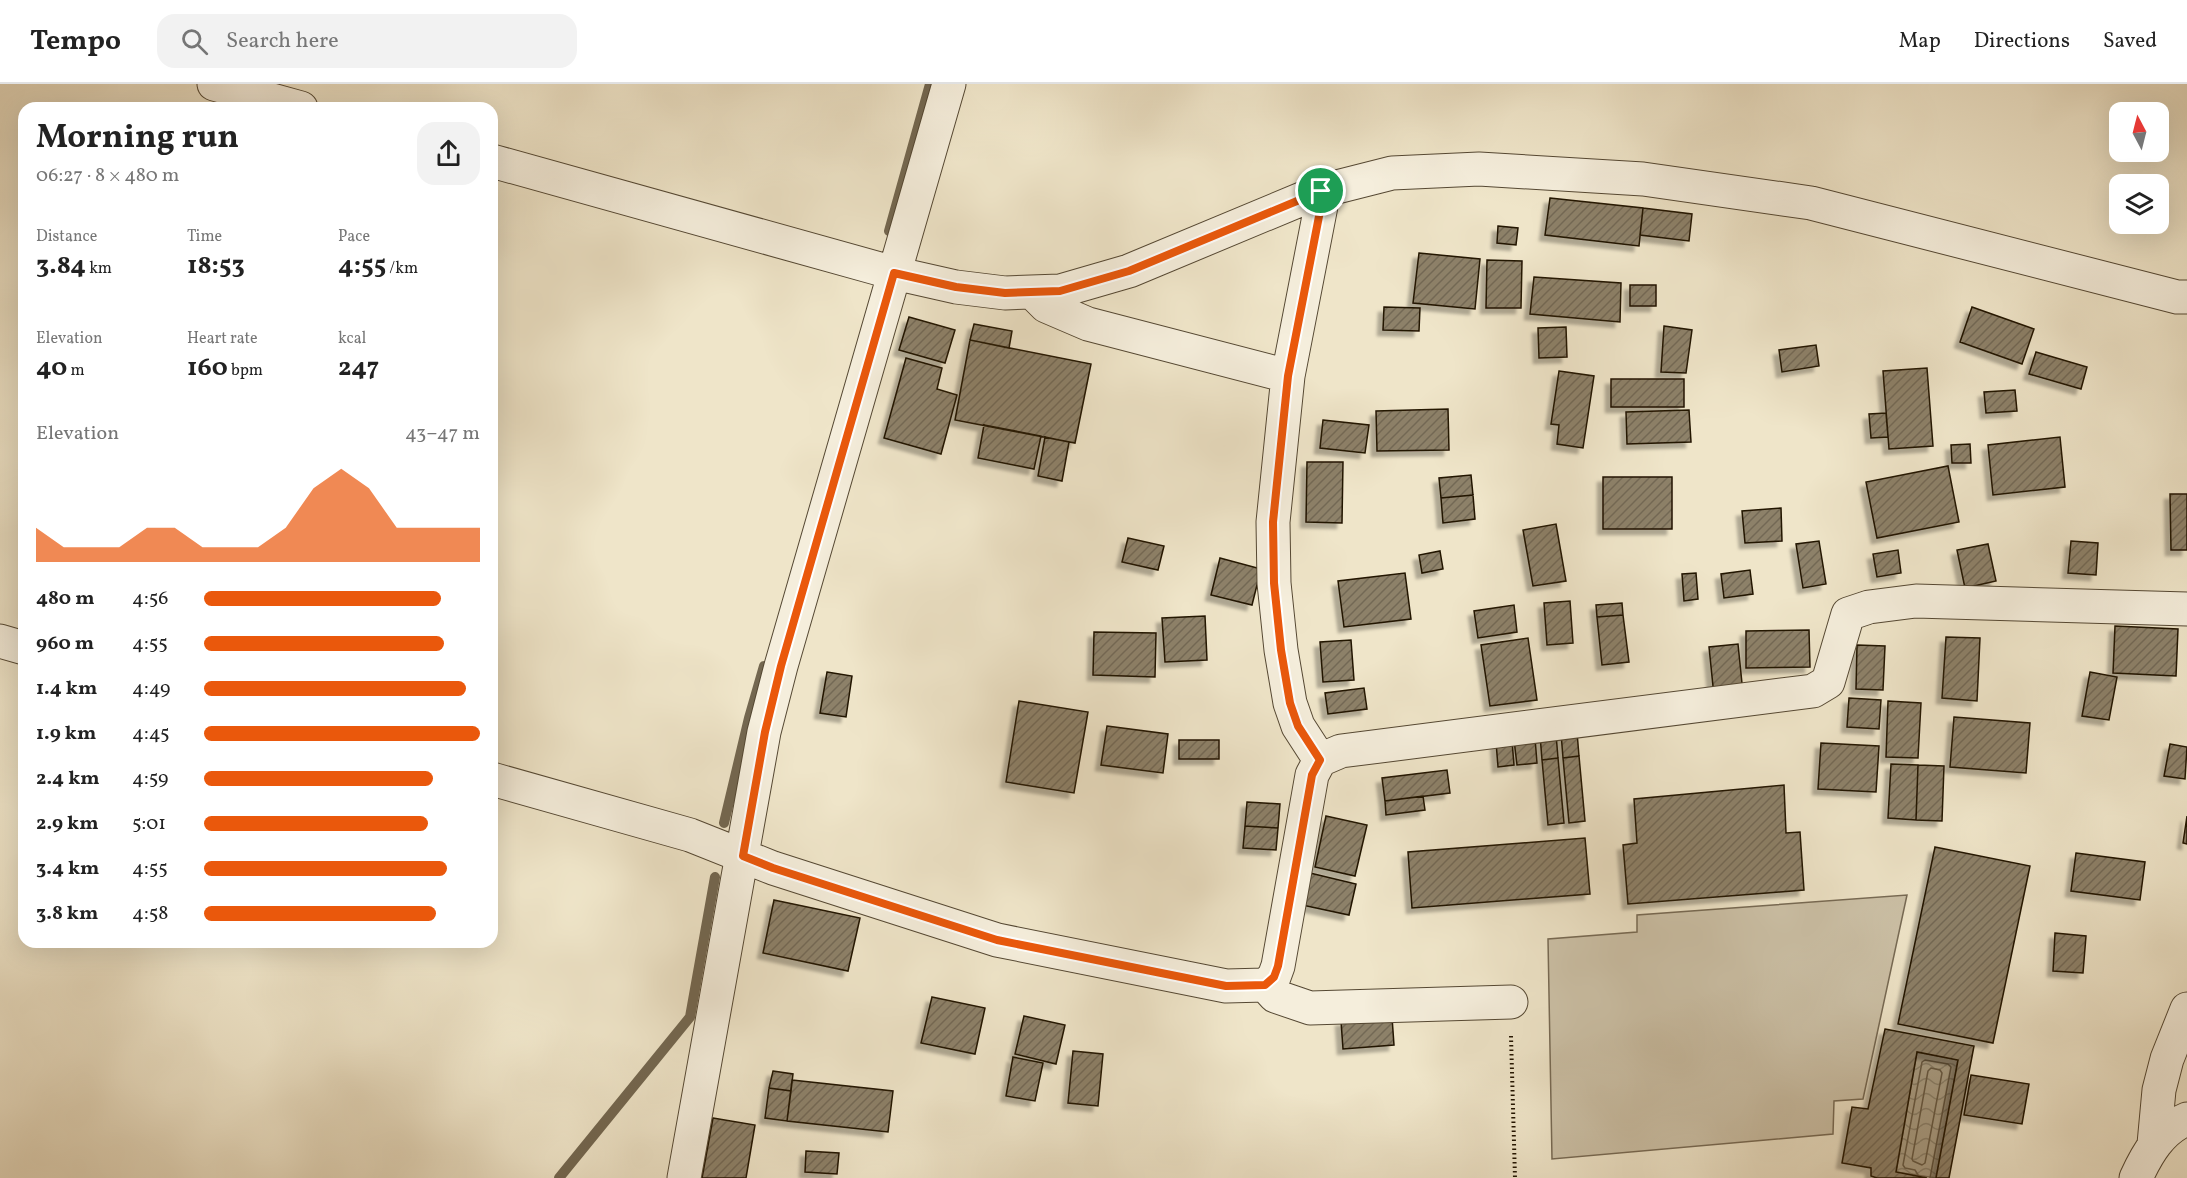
<!DOCTYPE html>
<html lang="en">
<head>
<meta charset="utf-8">
<style>
  :root { --surface:#fff; --page:#f2f2f2; --text:#222; --muted:#767676; --line:#e0e0e0; --accent:#ea580c }
  body { margin:0; font-family:Vollkorn,serif; background:var(--page); color:var(--text); height:100vh; display:flex; flex-direction:column; font-size:22px; white-space:nowrap }
  * { box-sizing:border-box; margin:0 }
  p { font-size:20px; color:var(--muted) }
  .icon { flex:none; width:33px; height:33px; fill:none; stroke:currentColor; stroke-width:2; stroke-linecap:round; stroke-linejoin:round }
  .map { position:relative; flex:1; overflow:hidden }
  .drawer { position:absolute; left:18px; top:18px; width:480px; height:846px; display:flex; flex-direction:column; background:var(--surface); border-radius:18px; box-shadow:0 6px 24px #0002 }
  .drawer>* { flex:none }
  .needle { width:39px; rotate:353deg }
  .tools { position:absolute; left:2109px; top:18px; display:grid; gap:12px }
  .tools a { display:grid; place-items:center; width:60px; height:60px; border-radius:12px; background:var(--surface); box-shadow:0 6px 24px #0002; font-size:30px }
  .pin { position:absolute; display:grid; place-items:center; width:51px; height:51px; color:#fff; margin:-26px; border:3px solid #fff; border-radius:50%; box-shadow:0 2px 6px #0007 }
  .round { display:grid; place-items:center; flex:none; width:63px; height:63px; border-radius:18px; background:var(--page) }
  .headline { display:flex; align-items:center; justify-content:space-between; height:102px; padding:0 18px }
  h1 { font-size:33px; font-weight:700; line-height:45px }
  .stats { display:grid; grid-template-columns:repeat(3,1fr); gap:9px; height:102px; padding:6px 18px }
  .stats div { display:grid; align-content:center }
  .stats b { font-size:26px; font-weight:700 }
  .stats small { font-size:16px; font-weight:400 }
  .stats p { font-size:16px }
  .chart { height:168px; padding:12px 18px }
  .chart p { display:flex; justify-content:space-between }
  .chart svg { width:100%; height:108px; margin-top:6px; fill:var(--accent); opacity:.7 }
  ul { padding:0 18px; list-style:none; font-size:20px }
  li { display:grid; grid-template-columns:96px 72px 1fr; align-items:center; height:45px }
  li i { height:15px; border-radius:8px; background:var(--accent) }
  header { display:flex; align-items:center; gap:36px; box-sizing:border-box; height:84px; padding:0 30px; background:var(--surface); border-bottom:2px solid var(--line) }
  header strong { font-size:28px }
  nav { display:flex; gap:33px; margin-inline-start:auto; font-size:21px }
  .search { width:420px; height:54px; background:var(--page); display:flex; align-items:center; gap:15px; box-sizing:border-box; padding:0 21px; border-radius:18px; color:var(--muted); font-size:22px }
  .map>svg:first-child { display:block }
  .pitch { fill:#ccc1a7; stroke:#776a54; stroke-width:1.5 }
  .water { fill:url(#water-waves); stroke:#736750; stroke-width:1.5 }
  .lines { fill:none; stroke-linecap:round; stroke-linejoin:round }
  .shore { stroke:#665943; stroke-width:1.5 }
  .stream { stroke:#736750; stroke-width:10 }
  .building { fill:url(#building-hatch); stroke:#221401; stroke-width:1.5; filter:url(#shadow) }
  .minor-casing { stroke:#554833; stroke-width:35 }
  .path { stroke:#221401; stroke-width:4; stroke-dasharray:1.5 3; stroke-linecap:butt }
  .minor { stroke:#f5eedc; stroke-width:33 }
  .route-casing { stroke:#fff; stroke-width:12 }
  .route { stroke:#ea580c; stroke-width:8 }
</style>
</head>
<body>
<header>
<strong>Tempo</strong>
<div class="search"><svg class="icon" aria-label="search" viewBox="0 0 24 24"><circle cx="10" cy="10" r="6"/><path d="M15 15l6 6"/></svg>Search here</div>
<nav><a>Map</a><a>Directions</a><a>Saved</a></nav>
</header>
<div class="map">
<svg width="2187" height="1094" viewBox="0 0 2187 1094">
  <defs>
    <pattern id="water-waves" width="16" height="10" patternUnits="userSpaceOnUse" patternTransform="scale(1.5)"><rect width="16" height="10" fill="#a99e85"/><path d="M0 5q4-4 8 0t8 0" fill="none" stroke="#89806a"/></pattern>
    <pattern id="building-hatch" width="6" height="6" patternUnits="userSpaceOnUse" patternTransform="scale(1.5)"><rect width="6" height="6" fill="#8d8169"/><path d="M-1 1l2-2M0 6l6-6M5 7l2-2" fill="none" stroke="#736854"/></pattern>
    <filter id="shadow"><feDropShadow dx="-5.5" dy="5.5" stdDeviation="1.5" flood-color="#0004"/></filter>
  </defs>
  <rect width="100%" height="100%" fill="#efe5c9"/>
  <filter id="stains"><feTurbulence type="fractalNoise" baseFrequency=".00333" numOctaves="4"/><feColorMatrix values="0 0 0 0 .2 0 0 0 0 .09 0 0 0 0 .02 0 0 0 .5 -.17"/></filter>
  <radialGradient id="worn" r=".72"><stop offset=".6" stop-color="#630" stop-opacity="0"/><stop offset="1" stop-color="#630" stop-opacity=".3"/></radialGradient>
  <!-- pitch -->
  <path class="pitch" d="M1907,811L1863,1015L1834,1017L1833,1050L1552,1075L1548,855L1637,848V831Z"/>
  <!-- water -->
  <path class="water" d="M1917,968L1958,976L1936,1094L1896,1088Z"/>
  <g class="lines">
    <!-- shore -->
    <path class="shore" d="M1931,984L1940,986L1942,989L1925,1079L1922,1081L1913,1077L1912,1075L1928,987Z
      M1918,1091L1915,1086L1905,1084L1903,1081L1922,978L1925,976L1948,980L1951,983L1930,1094"/>
    <!-- stream -->
    <path class="stream" d="M889,147L930,0
      M724,739L749,634L764,582
      M559,1094L690,933L715,793"/>
  </g>
  <!-- building -->
  <path class="building" d="M1550,114L1643,124L1639,162L1545,151Z
    M1643,124L1692,130L1689,157L1640,151Z
    M1498,142L1518,144L1516,161L1497,159Z
    M1419,169L1480,175L1475,225L1413,219Z
    M1487,176L1522,177L1521,224H1486Z
    M1534,193L1621,199L1620,238L1530,230Z
    M1630,201H1656V222H1630Z
    M1384,223L1420,224L1419,247L1383,246Z
    M1972,223L2034,245L2022,280L1960,258Z
    M909,233L955,246L945,279L899,266Z
    M974,240L1012,247L1009,264L970,256Z
    M1664,242L1692,246L1686,289L1661,288Z
    M1566,243L1567,273L1539,274L1538,244Z
    M970,256L1091,280L1075,359L955,336Z
    M1816,261L1819,282L1782,288L1779,266Z
    M2036,268L2087,283L2081,305L2029,290Z
    M906,274L942,284L937,305L957,311L941,370L884,354Z
    M1927,284L1933,362L1889,365L1883,287Z
    M1559,287L1594,292L1583,364L1557,360L1559,341L1551,340Z
    M1611,295H1684V323H1611Z
    M2015,306L2017,327L1986,329L1984,308Z
    M1448,325L1449,366L1377,367L1376,327Z
    M1689,326L1691,358L1627,360L1626,328Z
    M1886,329L1888,353L1871,354L1869,330Z
    M1323,336L1369,341L1365,369L1320,364Z
    M984,341L1041,352L1034,385L978,374Z
    M1045,353L1069,358L1062,397L1038,392Z
    M2060,353L2065,403L1993,411L1988,361Z
    M1970,360L1971,379H1952L1951,361Z
    M1307,378H1343L1342,439L1306,438Z
    M1948,382L1959,438L1877,454L1866,398Z
    M1471,391L1473,411L1441,414L1439,394Z
    M1603,393H1672V445H1603Z
    M2170,410H2187V466H2171Z
    M1473,411L1475,435L1443,439L1441,414Z
    M1781,424L1782,457L1745,459L1742,427Z
    M1556,440L1566,497L1533,502L1523,446Z
    M1128,454L1164,462L1158,486L1122,478Z
    M1819,457L1826,500L1803,504L1796,460Z
    M2071,457L2098,459L2096,491L2068,489Z
    M1988,460L1996,497L1965,504L1957,466Z
    M1898,466L1901,489L1877,493L1873,470Z
    M1440,467L1443,485L1422,489L1419,471Z
    M1220,474L1261,485L1252,521L1211,511Z
    M1750,486L1753,510L1724,514L1721,490Z
    M1405,489L1411,535L1344,543L1338,497Z
    M1696,489L1698,515L1684,517L1682,490Z
    M1570,517L1573,559L1547,561L1544,519Z
    M1622,519L1623,531L1597,533L1596,521Z
    M1514,521L1517,548L1478,554L1474,527Z
    M1623,531L1629,578L1602,581L1597,533Z
    M1205,532L1207,576L1165,578L1162,534Z
    M2115,542L2178,545L2176,592L2113,589Z
    M1809,546L1810,583L1746,584V547Z
    M1094,548L1156,549L1155,593L1093,591Z
    M1946,553L1980,554L1977,617L1942,614Z
    M1528,554L1537,616L1490,622L1481,561Z
    M1351,556L1354,596L1323,598L1320,558Z
    M1738,560L1743,609L1714,612L1709,563Z
    M1857,561L1885,562L1883,606L1856,605Z
    M827,588L852,592L846,633L820,629Z
    M2090,588L2117,593L2109,636L2082,632Z
    M1364,604L1367,625L1328,630L1325,609Z
    M1849,614L1881,616L1879,645L1847,643Z
    M1019,617L1088,628L1074,709L1006,698Z
    M1888,617L1921,619L1918,674L1886,673Z
    M1954,633L2030,639L2026,689L1950,683Z
    M1107,642L1168,650L1163,689L1101,681Z
    M1577,648L1579,672L1563,674L1561,649Z
    M1556,650L1558,674L1542,676L1540,651Z
    M1535,654L1537,679L1517,681L1514,656Z
    M1179,656H1219V675H1179Z
    M1512,657L1514,681L1498,683L1496,658Z
    M1821,659L1879,662L1876,708L1818,705Z
    M2170,660L2187,663L2185,695L2164,692Z
    M1579,672L1585,737L1569,739L1563,674Z
    M1558,674L1564,739L1548,741L1542,676Z
    M1891,680L1918,681L1916,736L1888,734Z
    M1918,681L1944,682L1942,737L1916,736Z
    M1447,686L1450,709L1385,717L1382,694Z
    M1784,701L1786,749L1800,748L1804,806L1628,820L1623,761L1637,759L1634,715Z
    M1423,712L1425,726L1386,731L1385,717Z
    M1247,718L1280,720L1278,744L1245,742Z
    M1326,732L1367,741L1355,792L1315,783Z
    M2187,732V760L2183,759Z
    M1245,742L1278,744L1276,766L1243,764Z
    M1585,754L1590,810L1412,824L1408,768Z
    M1935,763L2030,782L1993,959L1898,940Z
    M2076,769L2145,778L2140,816L2071,807Z
    M1310,789L1356,800L1349,831L1302,821Z
    M774,816L860,834L848,887L763,869Z
    M2055,849L2086,852L2083,889L2053,887Z
    M932,913L985,924L975,970L921,959Z
    M1024,932L1065,941L1056,980L1015,970Z
    M1392,933L1394,961L1343,965L1341,937Z
    M1885,945L1974,962L1949,1094H1936L1958,976L1917,968L1896,1088L1927,1094H1877L1871,1092V1084L1842,1079L1852,1023L1868,1025Z
    M1073,967L1103,970L1098,1022L1068,1019Z
    M1013,973L1043,979L1035,1017L1006,1012Z
    M773,987L793,990L791,1007L769,1004Z
    M1971,991L2029,1000L2022,1040L1964,1031Z
    M792,996L893,1007L888,1048L787,1037Z
    M769,1004L791,1007L787,1037L765,1034Z
    M713,1034L755,1041L746,1094H702Z
    M806,1067L839,1069L837,1090L805,1088Z"/>
  <g class="lines">
    <!-- minor casing -->
    <g class="minor-casing">
      <path id="minor" d="M214,0L301,24
        M492,77L894,189L956,203L1005,209L1060,207L1129,187L1321,107L1392,89L1479,85L1643,95L1811,119L2177,213H2187
        M1033,209L1046,222L1088,240L1288,292
        M0,557L24,564
        M1320,676L1298,642L1290,619L1281,566L1274,499L1273,438L1288,292L1321,122V107
        M492,695L690,751L773,784L997,856L1226,902L1265,901L1274,893L1278,882L1312,691L1320,676L1341,667L1813,607L1828,598L1848,530L1869,523L1916,517L2187,525
        M1265,901L1275,912L1310,924L1511,918
        M2154,1060L2159,1006L2167,975L2187,925
        M684,1094L764,648L781,582L949,0
        M2136,1094C2147,1070 2161,1045 2187,1035"/>
    </g>
    <!-- path -->
    <path class="path" d="M1511,952L1515,1094"/>
    <!-- minor -->
    <use href="#minor" class="minor"/>
  </g>
  <g class="lines">
    <!-- route casing -->
    <g class="route-casing">
      <path id="route" d="M1321,107V122L1288,292L1273,438L1274,499L1281,566L1290,619L1298,642L1320,676L1312,691L1278,882L1274,893L1265,901L1226,902L997,856L773,784L743,772L765,648L781,582L894,189L956,203L1005,209L1060,207L1129,187Z"/>
    </g>
    <!-- route -->
    <use href="#route" class="route"/>
  </g>
  <rect width="100%" height="100%" filter="url(#stains)"/>
  <rect width="100%" height="100%" fill="url(#worn)"/>
</svg>
<div class="tools">
<a><svg class="needle" viewBox="-14 -14 28 28"><path d="M0-13l5 13h-10z" fill="#e53935"/><path d="M0 13l5-13h-10z" fill="#767676"/></svg></a>
<a><svg class="icon" aria-label="layers" viewBox="0 0 24 24"><path d="M12 4l9 5-9 5-9-5zM3 14l9 5 9-5"/></svg></a>
</div>
<div class="pin" style="left:1321px;top:107px;background:#1e9e55"><svg class="icon" aria-label="arrive" viewBox="0 0 24 24"><path d="M6 21V4h12l-3 4 3 4H6"/></svg></div>
<section class="drawer">
<div class="headline"><div><h1>Morning run</h1><p>06:27 · 8 × 480 m</p></div><a class="round"><svg class="icon" aria-label="share" viewBox="0 0 24 24"><path d="M12 15V3M7 8l5-5 5 5M5 13v7h14v-7"/></svg></a></div>
<div class="stats">
<div><p>Distance</p><b>3.84<small> km</small></b></div>
<div><p>Time</p><b>18:53</b></div>
<div><p>Pace</p><b>4:55<small> /km</small></b></div>
</div>
<div class="stats">
<div><p>Elevation</p><b>40<small> m</small></b></div>
<div><p>Heart rate</p><b>160<small> bpm</small></b></div>
<div><p>kcal</p><b>247</b></div>
</div>
<div class="chart"><p><span>Elevation</span>43–47 m</p>
<svg viewBox="0 0 160 44" preserveAspectRatio="none"><path d="M0 44V30L10 38L20 38L30 38L40 30L50 30L60 38L70 38L80 38L90 30L100 14L110 6L120 14L130 30L140 30L150 30L160 30V44z"/></svg>
</div>
<ul>
<li><b>480 m</b>4:56<i style="width:86%"></i></li>
<li><b>960 m</b>4:55<i style="width:87%"></i></li>
<li><b>1.4 km</b>4:49<i style="width:95%"></i></li>
<li><b>1.9 km</b>4:45<i style="width:100%"></i></li>
<li><b>2.4 km</b>4:59<i style="width:83%"></i></li>
<li><b>2.9 km</b>5:01<i style="width:81%"></i></li>
<li><b>3.4 km</b>4:55<i style="width:88%"></i></li>
<li><b>3.8 km</b>4:58<i style="width:84%"></i></li>
</ul>
</section>
</div>
</body>
</html>
